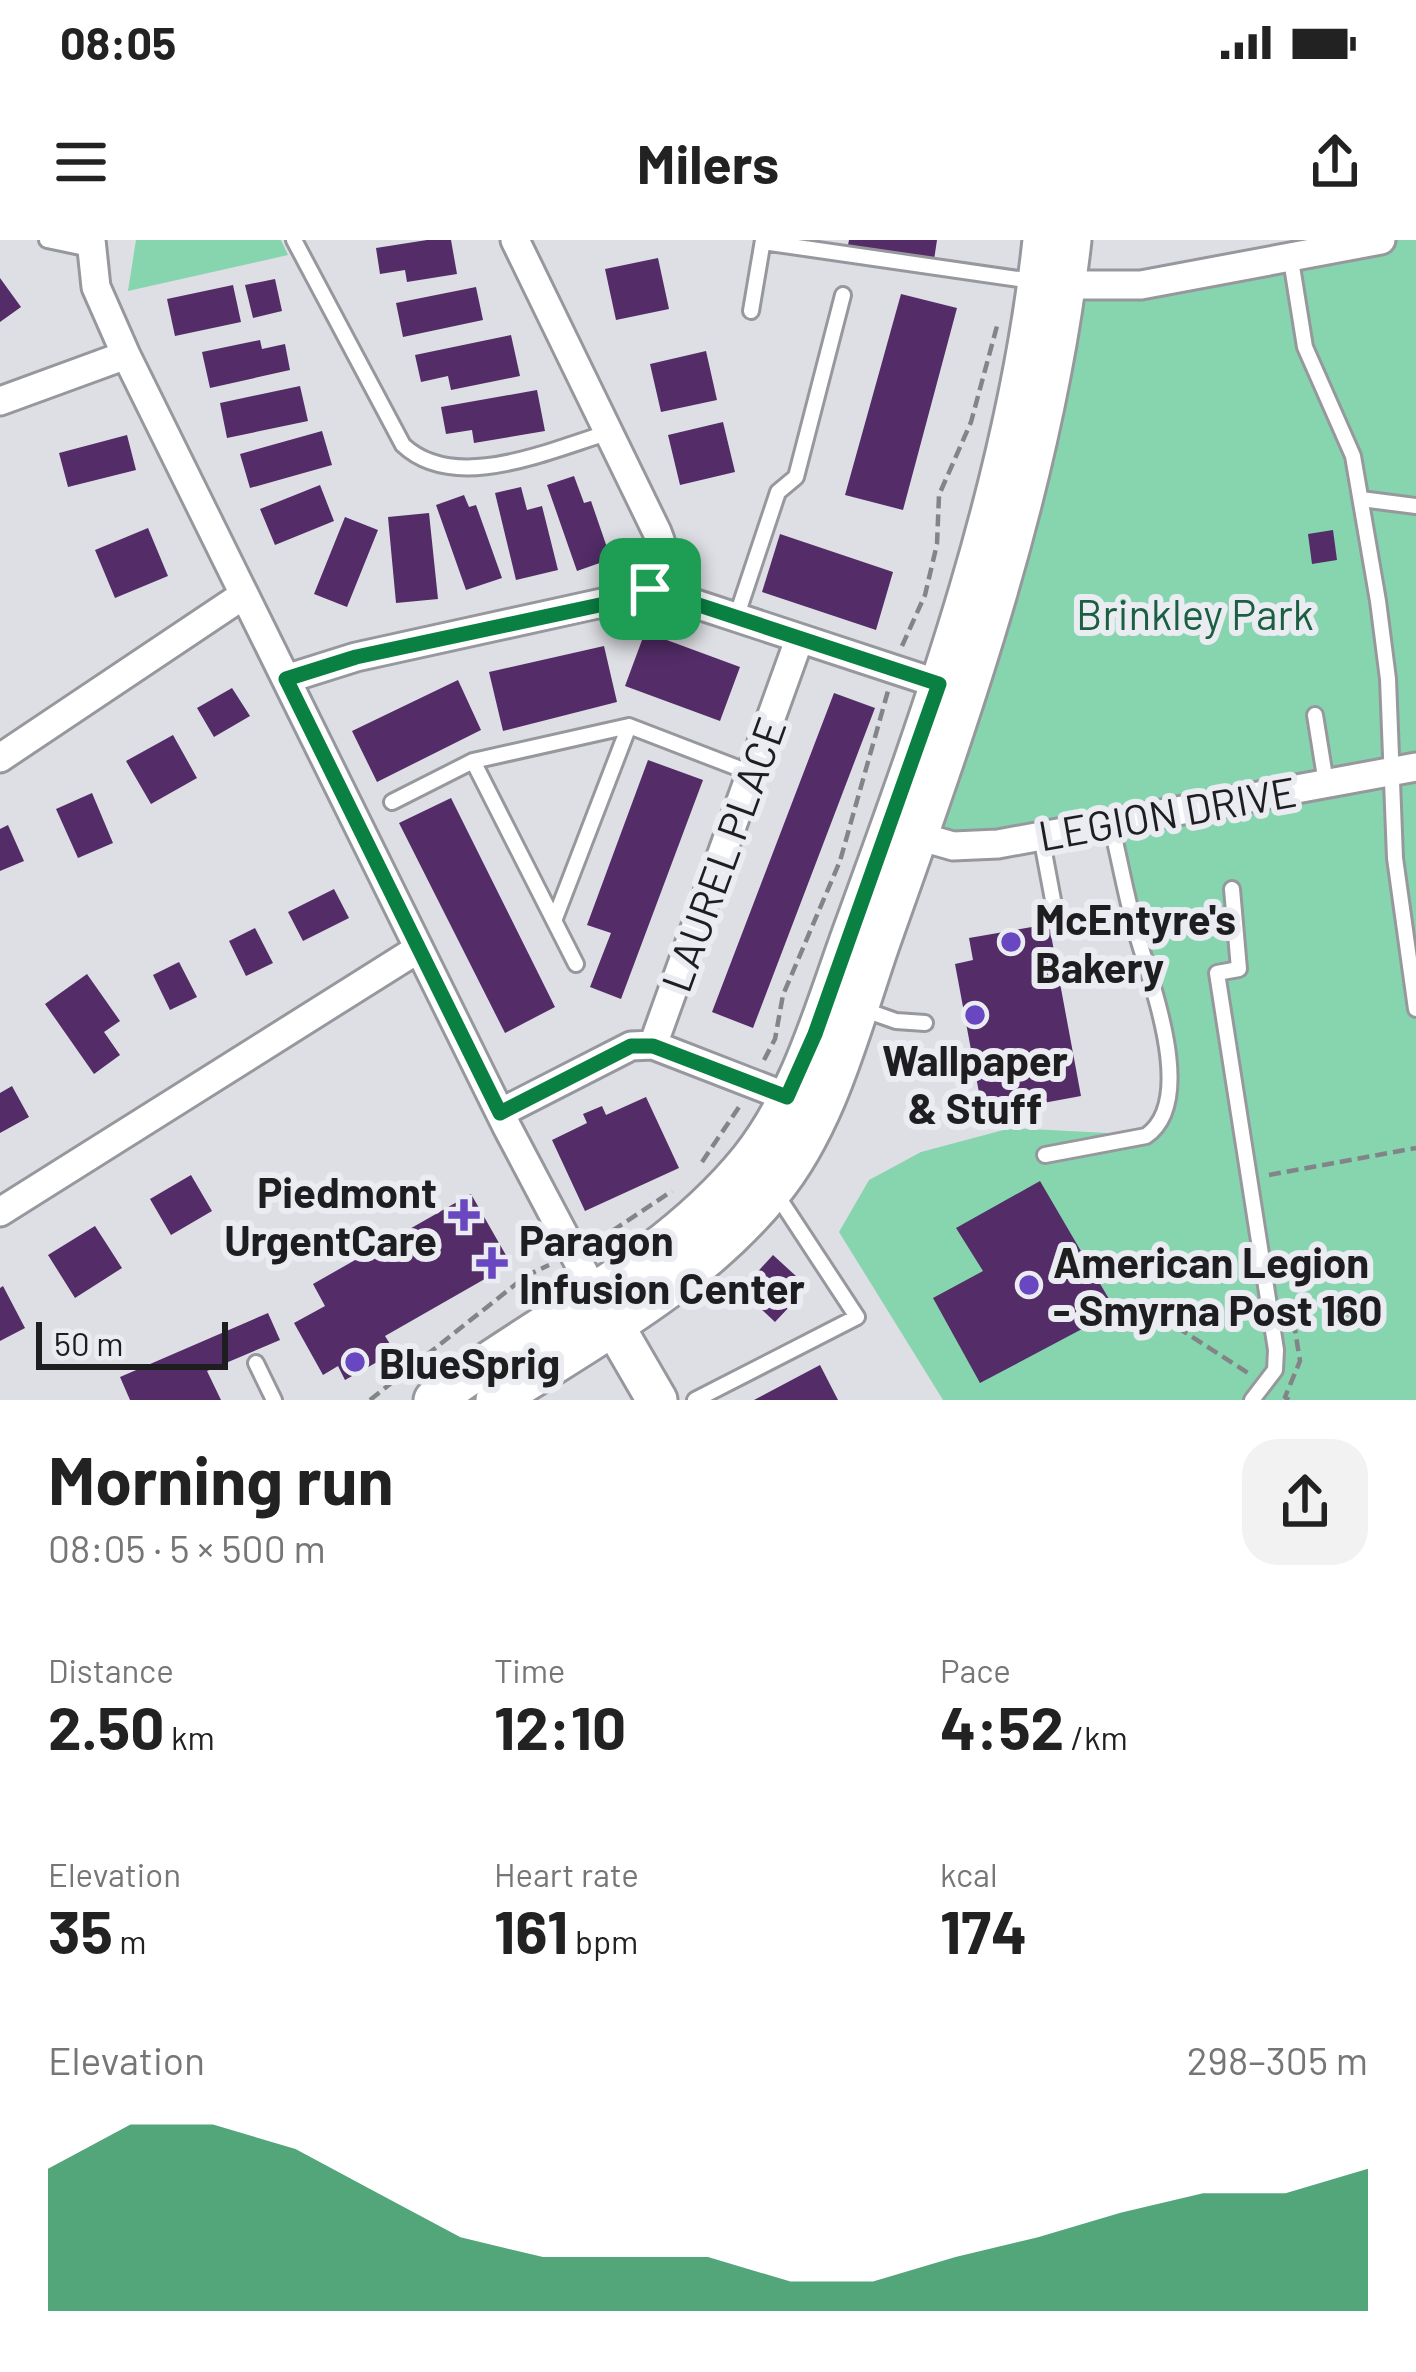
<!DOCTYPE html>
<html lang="en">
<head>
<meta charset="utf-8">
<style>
  :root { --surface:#fff; --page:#f2f2f2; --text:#222; --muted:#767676; --accent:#0b8043 }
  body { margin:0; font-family:Barlow,sans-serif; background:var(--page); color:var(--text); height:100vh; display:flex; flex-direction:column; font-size:45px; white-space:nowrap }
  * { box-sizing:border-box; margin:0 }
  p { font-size:39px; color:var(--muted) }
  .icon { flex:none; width:66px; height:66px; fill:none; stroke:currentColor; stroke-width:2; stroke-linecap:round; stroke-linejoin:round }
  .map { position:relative; height:1160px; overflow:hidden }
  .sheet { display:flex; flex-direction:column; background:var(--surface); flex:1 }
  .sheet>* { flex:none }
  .scale { position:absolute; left:36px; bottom:30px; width:192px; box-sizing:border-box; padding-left:12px; border:6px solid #1e1e20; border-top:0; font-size:33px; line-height:42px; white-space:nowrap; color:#1e1e20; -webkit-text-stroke:9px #ebecf2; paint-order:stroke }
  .pin { position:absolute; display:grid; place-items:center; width:102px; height:102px; color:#fff; margin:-51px; border-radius:24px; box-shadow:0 6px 18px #0006 }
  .round { display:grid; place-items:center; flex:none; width:126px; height:126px; border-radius:36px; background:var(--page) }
  .summary { display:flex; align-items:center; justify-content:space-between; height:204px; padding:0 48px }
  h1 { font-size:66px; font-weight:700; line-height:90px }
  .figures { display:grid; grid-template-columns:repeat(3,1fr); gap:18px; height:204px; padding:12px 48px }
  .figures div { display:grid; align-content:center }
  .figures b { font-size:60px; font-weight:700 }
  .figures small { font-size:33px; font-weight:400 }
  .figures p { font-size:33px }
  .chart { height:336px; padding:24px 48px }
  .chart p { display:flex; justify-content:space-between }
  .chart svg { width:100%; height:216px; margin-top:12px; fill:var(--accent); opacity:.7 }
  .status { display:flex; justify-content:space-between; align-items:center; height:84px; padding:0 60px; background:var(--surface); direction:ltr }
  .status svg { height:33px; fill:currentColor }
  header { display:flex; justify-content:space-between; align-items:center; height:156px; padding:0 48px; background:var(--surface); font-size:54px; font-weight:700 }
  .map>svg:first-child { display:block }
  .green { fill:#86d5ae }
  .building { fill:#532c68 }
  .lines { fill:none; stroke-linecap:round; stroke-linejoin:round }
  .lane-casing { stroke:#97989d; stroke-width:20 }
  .street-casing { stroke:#97989d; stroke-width:33 }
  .secondary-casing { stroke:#97989d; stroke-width:45 }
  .path { stroke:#838487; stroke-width:4.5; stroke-dasharray:12 6; stroke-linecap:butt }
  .lane { stroke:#fff; stroke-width:14 }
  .street { stroke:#fff; stroke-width:27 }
  .secondary { stroke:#fff; stroke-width:39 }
  .route-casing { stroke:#fff; stroke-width:24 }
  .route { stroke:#0b8043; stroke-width:15 }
  .poi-dot { fill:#6847c0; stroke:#ebecf2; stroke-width:4.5 }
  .labels { text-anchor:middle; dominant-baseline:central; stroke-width:12; stroke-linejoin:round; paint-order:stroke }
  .park-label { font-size:42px; fill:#1b5f43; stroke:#ebecf2 }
  .street-label { font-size:42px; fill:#1e1e20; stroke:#ebecf2 }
  .poi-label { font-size:42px; font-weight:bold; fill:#1e1e20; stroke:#ebecf2; text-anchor:start }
</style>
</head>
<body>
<div class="status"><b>08:05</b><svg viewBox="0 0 49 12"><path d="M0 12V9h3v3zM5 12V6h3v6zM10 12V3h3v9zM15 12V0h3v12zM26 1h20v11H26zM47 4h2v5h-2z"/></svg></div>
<header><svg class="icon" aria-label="menu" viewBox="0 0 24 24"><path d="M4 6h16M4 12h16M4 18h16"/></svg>Milers<svg class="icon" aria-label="share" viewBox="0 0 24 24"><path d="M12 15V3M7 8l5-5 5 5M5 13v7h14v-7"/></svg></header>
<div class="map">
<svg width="1416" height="1160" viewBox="0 0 1416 1160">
  <rect width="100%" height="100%" fill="#dedfe4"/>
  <!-- green -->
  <path class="green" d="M136,0H281L288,15L128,51Z
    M1382,0H1416V1160H943L839,992L869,940L921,912L1011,888L1146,895C1194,819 1133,670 1111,584L918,596L1052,44Z"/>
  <!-- building -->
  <path class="building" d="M427,0H451L457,34L407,42L405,30L380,34L376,8Z
    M849,0H937L934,20L847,10Z
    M658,18L669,69L616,80L605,29Z
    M0,38L21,67L0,82Z
    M275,39L282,71L253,78L245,45Z
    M233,45L241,82L175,96L167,59Z
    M476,47L483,80L403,97L396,63Z
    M901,54L957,68L903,270L845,255Z
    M511,95L520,136L451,150L448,136L421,142L415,115Z
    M260,100L262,109L285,104L290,130L210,148L202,112Z
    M706,111L717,160L661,172L650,124Z
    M300,146L308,181L227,198L220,163Z
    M537,150L545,191L474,203L472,190L446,194L441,167Z
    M723,182L735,232L680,245L668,195Z
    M322,191L332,225L250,248L240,214Z
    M127,195L136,230L68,247L59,213Z
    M574,236L584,263L591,261L611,319L577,331L547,245Z
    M320,245L334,281L275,305L260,269Z
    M521,247L527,270L542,266L558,330L516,340L495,253Z
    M464,255L469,267L476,265L502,338L466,350L436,265Z
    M429,273L438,359L396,363L388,277Z
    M345,277L378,290L347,367L314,354Z
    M148,288L168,336L115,358L95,310Z
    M1333,290L1337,320L1312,324L1308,294Z
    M780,294L893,332L876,390L762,352Z
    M645,392L740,427L720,481L625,446Z
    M604,406L617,462L503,491L489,432Z
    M458,440L481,490L377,542L352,491Z
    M232,448L250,476L214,497L197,468Z
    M834,453L875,468L753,788L712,772Z
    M173,495L197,538L151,564L126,521Z
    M648,520L703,540L621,759L590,747L611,693L587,685Z
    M92,553L113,603L78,618L56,569Z
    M451,558L555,767L505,793L399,583Z
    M8,585L24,621L0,631V589Z
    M334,649L349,678L303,701L288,672Z
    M1049,684L1081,856L983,874L955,724L973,720L969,698Z
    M255,688L273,723L246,736L229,701Z
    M179,722L197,757L170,770L153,735Z
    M87,734L120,781L104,792L120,815L94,834L45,764Z
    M12,846L29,877L0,893V853Z
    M646,857L679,928L585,971L552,900L587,883L583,874L602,866L606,875Z
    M191,935L212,971L171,995L150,959Z
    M1040,941L1116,1071L980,1143L933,1058L983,1031L956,988Z
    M471,954L511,1024L385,1096L395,1112L345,1140L338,1126L323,1135L294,1083L325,1066L313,1044Z
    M95,986L122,1028L75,1058L48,1015Z
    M773,1015L808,1047L775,1082L741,1050Z
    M3,1046L25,1088L0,1101V1048Z
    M268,1073L280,1100L207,1131L221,1160H130L120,1137Z
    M820,1125L838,1160H754Z"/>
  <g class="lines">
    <!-- lane casing -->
    <g class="lane-casing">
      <path id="lane" d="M47,0L90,9
        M294,0L403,205C455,254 550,210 610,192
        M763,2L1032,41
        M1291,20L1305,107L1353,216L1378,361L1388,439L1395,618L1416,769
        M751,71L763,0
        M1361,259L1416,266
        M736,378L778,252L796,237L843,55
        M1315,475L1326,543
        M473,521L576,724
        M392,562L473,521L629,486
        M1041,596L1053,660
        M1232,649L1239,729L1217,733L1276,1110L1275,1130L1252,1160
        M554,681L629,486L751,533
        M862,769L896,781L925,783
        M1045,915L1146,896C1200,859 1146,732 1134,684C1125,651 1119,617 1111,584
        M256,1123L274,1160
        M695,1160L857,1077L775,952"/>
    </g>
    <!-- street casing -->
    <g class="street-casing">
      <path id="street" d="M91,0L96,47L126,115L507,887L593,1050
        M1066,45H1141L1381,0
        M0,161L126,115
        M650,349L939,444
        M286,439L356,417L638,355C667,340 669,321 657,292L515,0
        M0,518L242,356
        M918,596L953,606L998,604L1416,527
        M653,805L799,400
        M500,873L631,806L653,805L787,857
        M0,972L418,709"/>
    </g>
    <!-- secondary casing -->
    <g class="secondary-casing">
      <path id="secondary" d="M599,1060L657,1160
        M434,1160C538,1083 668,1022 750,920C802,855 826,765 854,689C935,467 1018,237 1043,0
        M496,1160C591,1099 699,1041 771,952C828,883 851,785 880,702C961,475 1044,242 1071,0"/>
    </g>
    <!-- path -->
    <path class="path" d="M902,406L925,355L937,304L939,255L971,182L997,86
      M764,820L775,799L783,755L840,621L888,451
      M702,922L739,867
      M1269,935L1416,908
      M597,1001L672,951
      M1177,1087L1251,1135
      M370,1160L526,1036L549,1025
      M1289,1160L1285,1157L1300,1121L1292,1071"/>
    <!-- lane -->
    <use href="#lane" class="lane"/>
    <!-- street -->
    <use href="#street" class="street"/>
    <!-- secondary -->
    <use href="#secondary" class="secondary"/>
  </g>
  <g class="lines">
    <!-- route casing -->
    <g class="route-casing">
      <path id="route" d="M650,349L939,444L815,794L787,857L653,806H631L500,873L286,439L356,417L609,363Z"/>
    </g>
    <!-- route -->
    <use href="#route" class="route"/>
  </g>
  <!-- markers -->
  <g class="poi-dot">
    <circle cx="1011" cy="702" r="12"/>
    <circle cx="975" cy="775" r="12"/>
    <path d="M458 957h12v12h12v12h-12v12h-12v-12h-12v-12h12z"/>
    <path d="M486 1005h12v12h12v12h-12v12h-12v-12h-12v-12h12z"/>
    <circle cx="1029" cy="1045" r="12"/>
    <circle cx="355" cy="1122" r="12"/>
  </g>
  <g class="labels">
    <!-- park labels -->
    <g class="park-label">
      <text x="1195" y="373">Brinkley Park</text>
    </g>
    <!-- street labels -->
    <g class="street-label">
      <text transform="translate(1167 572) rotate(-10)">LEGION DRIVE</text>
      <text transform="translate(722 614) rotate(-70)">LAUREL PLACE</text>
    </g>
    <!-- poi labels -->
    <g class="poi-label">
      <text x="1035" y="678">McEntyre's<tspan x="1035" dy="48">Bakery</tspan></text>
      <text x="975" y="819" text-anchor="middle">Wallpaper<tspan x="975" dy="48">&amp; Stuff</tspan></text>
      <text x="437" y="951" text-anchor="end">Piedmont<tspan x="437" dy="48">UrgentCare</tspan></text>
      <text x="519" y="999">Paragon<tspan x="519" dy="48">Infusion Center</tspan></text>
      <text x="1053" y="1021">American Legion<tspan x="1053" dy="48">- Smyrna Post 160</tspan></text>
      <text x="379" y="1122">BlueSprig</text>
    </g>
  </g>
</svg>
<div class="scale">50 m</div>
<div class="pin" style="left:650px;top:349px;background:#1e9e55"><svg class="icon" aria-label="arrive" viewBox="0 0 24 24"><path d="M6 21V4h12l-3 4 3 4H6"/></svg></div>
</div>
<section class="sheet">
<div class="summary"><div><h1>Morning run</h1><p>08:05 · 5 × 500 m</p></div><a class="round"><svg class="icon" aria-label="share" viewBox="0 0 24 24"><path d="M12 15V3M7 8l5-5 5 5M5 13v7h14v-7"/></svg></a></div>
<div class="figures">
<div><p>Distance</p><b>2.50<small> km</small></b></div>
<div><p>Time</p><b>12:10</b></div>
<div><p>Pace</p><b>4:52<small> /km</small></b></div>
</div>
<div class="figures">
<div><p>Elevation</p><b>35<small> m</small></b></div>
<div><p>Heart rate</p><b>161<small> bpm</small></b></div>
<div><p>kcal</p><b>174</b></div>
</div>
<div class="chart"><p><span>Elevation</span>298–305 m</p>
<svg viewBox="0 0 160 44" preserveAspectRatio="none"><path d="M0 44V15L10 6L20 6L30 11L40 20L50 29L60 33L70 33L80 33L90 38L100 38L110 33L120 29L130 24L140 20L150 20L160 15V44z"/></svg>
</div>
</section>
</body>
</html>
